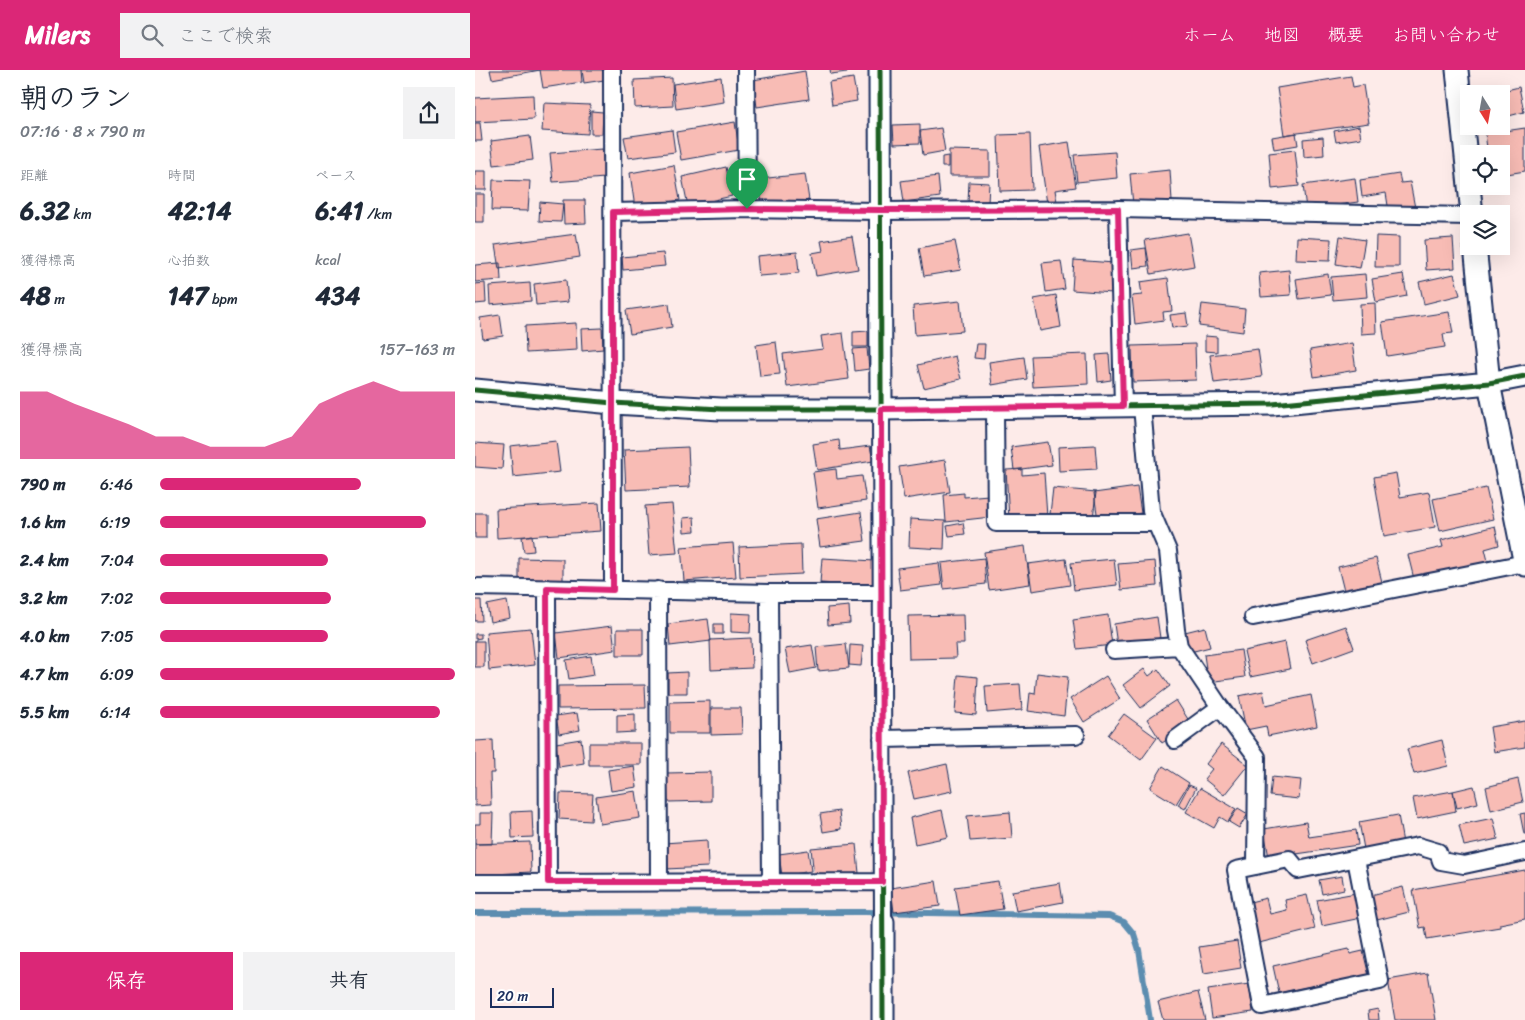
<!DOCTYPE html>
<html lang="ja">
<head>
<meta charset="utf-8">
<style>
  :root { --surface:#fff; --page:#f2f2f3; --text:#1f2937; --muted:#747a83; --accent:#db2777 }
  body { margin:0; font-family:Sriracha,"Klee One",sans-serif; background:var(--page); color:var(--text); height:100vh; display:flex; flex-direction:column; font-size:19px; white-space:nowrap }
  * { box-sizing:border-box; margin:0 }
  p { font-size:16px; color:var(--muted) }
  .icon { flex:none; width:28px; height:28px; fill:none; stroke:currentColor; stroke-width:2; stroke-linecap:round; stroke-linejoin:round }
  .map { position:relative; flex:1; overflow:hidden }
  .sheet { display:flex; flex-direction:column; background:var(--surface); width:475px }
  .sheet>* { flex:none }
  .needle { width:32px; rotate:169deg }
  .buttons { position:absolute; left:985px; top:15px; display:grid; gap:10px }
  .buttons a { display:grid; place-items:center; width:50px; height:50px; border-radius:0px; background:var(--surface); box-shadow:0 5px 20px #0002; font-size:25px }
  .scale { position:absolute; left:15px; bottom:12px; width:64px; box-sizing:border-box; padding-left:5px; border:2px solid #1b2f5e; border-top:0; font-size:14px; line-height:18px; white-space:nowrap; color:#1b2f5e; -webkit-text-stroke:4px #fff; paint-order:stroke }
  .pin { position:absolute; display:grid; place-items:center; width:42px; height:42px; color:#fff; margin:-51px -21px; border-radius:50% 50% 50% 0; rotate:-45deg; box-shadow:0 0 5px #0007 }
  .pin .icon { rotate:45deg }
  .round { display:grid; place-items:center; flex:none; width:52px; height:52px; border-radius:0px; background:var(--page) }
  .summary { display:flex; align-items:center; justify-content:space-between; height:85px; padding:0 20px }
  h1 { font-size:28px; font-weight:700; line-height:38px }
  .stats { display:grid; grid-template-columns:repeat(3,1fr); gap:8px; height:85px; padding:5px 20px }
  .stats div { display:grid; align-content:center }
  .stats b { font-size:25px; font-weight:700 }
  .stats small { font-size:14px; font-weight:400 }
  .stats p { font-size:14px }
  .chart { height:140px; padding:10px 20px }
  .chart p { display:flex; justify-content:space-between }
  .chart svg { width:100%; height:90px; margin-top:5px; fill:var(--accent); opacity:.7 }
  .cta { display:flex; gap:10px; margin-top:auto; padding:10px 20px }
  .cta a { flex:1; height:58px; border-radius:0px; background:var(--accent); color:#fff; font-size:20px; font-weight:700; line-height:58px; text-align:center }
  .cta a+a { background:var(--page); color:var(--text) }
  ul { padding:0 20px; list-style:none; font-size:16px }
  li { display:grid; grid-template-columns:80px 60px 1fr; align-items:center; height:38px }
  li i { height:12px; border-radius:6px; background:var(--accent) }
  header { display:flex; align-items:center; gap:30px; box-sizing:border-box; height:70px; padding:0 25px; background:var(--accent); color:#fff }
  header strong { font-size:24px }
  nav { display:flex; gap:28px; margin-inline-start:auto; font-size:18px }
  .search { width:350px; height:45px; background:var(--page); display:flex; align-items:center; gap:12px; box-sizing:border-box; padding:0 18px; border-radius:0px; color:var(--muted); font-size:19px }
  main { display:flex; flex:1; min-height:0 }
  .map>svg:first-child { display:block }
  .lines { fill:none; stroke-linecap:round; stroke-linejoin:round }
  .stream { stroke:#5b8db0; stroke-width:6 }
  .building { fill:#f8bcb5; stroke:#1b2f5e }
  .minor-casing { stroke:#1b2f5e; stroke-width:20 }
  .tertiary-casing { stroke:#1b2f5e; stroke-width:25 }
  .minor { stroke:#fff; stroke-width:16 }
  .tertiary { stroke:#fff; stroke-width:21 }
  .cycleway-casing { stroke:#fff; stroke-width:8 }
  .cycleway { stroke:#1b5e20; stroke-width:5 }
  .route-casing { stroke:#fff; stroke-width:10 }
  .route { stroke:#db2777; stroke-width:6 }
</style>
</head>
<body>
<header>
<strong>Milers</strong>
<div class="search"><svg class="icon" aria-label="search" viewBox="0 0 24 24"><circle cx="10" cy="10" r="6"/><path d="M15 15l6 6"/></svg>ここで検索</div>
<nav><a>ホーム</a><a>地図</a><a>概要</a><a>お問い合わせ</a></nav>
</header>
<main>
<section class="sheet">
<div class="summary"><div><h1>朝のラン</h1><p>07:16 · 8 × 790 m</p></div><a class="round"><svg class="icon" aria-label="share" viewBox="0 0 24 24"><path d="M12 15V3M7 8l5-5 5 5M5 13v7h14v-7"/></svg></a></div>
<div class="stats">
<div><p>距離</p><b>6.32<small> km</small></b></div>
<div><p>時間</p><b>42:14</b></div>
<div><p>ペース</p><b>6:41<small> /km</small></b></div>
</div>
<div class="stats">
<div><p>獲得標高</p><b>48<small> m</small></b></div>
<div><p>心拍数</p><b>147<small> bpm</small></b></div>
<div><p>kcal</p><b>434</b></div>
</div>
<div class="chart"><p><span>獲得標高</span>157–163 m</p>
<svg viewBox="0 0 160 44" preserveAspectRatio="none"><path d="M0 44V11L10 11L20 17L30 22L40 27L50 33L60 33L70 38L80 38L90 38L100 33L110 17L120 11L130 6L140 11L150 11L160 11V44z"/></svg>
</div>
<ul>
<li><b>790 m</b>6:46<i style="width:68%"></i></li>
<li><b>1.6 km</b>6:19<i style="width:90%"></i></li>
<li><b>2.4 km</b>7:04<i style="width:57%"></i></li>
<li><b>3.2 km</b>7:02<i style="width:58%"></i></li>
<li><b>4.0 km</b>7:05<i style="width:57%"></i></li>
<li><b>4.7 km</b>6:09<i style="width:100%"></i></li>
<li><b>5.5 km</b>6:14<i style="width:95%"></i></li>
</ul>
<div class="cta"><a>保存</a><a>共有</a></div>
</section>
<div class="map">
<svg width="1050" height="950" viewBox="0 0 1050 950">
  <rect width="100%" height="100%" fill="#fdebe9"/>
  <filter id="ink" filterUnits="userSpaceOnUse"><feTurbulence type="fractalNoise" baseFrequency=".02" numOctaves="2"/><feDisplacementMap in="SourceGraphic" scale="10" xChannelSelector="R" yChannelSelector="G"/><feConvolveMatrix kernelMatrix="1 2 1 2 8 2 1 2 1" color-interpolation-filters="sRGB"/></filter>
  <g filter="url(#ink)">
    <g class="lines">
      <!-- stream -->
      <path class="stream" d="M0,843L389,842L634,846L649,852L659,864L664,880L675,950"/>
    </g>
    <!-- building -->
    <path class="building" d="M15,0H65L17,9Z
      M65,0H106L107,12L68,18Z
      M107,0H128L129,10L109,13Z
      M355,0H372V2L356,4Z
      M330,1L334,29L282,37L278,10Z
      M876,6L878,17L888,15L894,53L809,65L802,18Z
      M246,7L249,32L201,39L198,14Z
      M197,8L198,36L160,38L159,10Z
      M378,8L382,31L357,35L354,12Z
      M1044,17L1049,42L1026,48V24H1015Z
      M58,25L59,49L0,52V28Z
      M69,33L115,35L113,64L67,61Z
      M116,41L128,42L127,64H116Z
      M260,52L264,80L206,90L201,62Z
      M0,53H5L7,71H0Z
      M445,54V73L419,74L418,55Z
      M884,56L886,68L861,72L859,61Z
      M466,58L470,81L448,85L445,61Z
      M1050,58V101L1026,105V84H1013L1010,64Z
      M197,60L200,82L153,88L149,67Z
      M821,63L823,75L799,79L797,67Z
      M555,64L557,120L525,121L523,65Z
      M55,66L58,90L19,95L16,71Z
      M848,67L849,85L829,87L828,69Z
      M594,72L601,117L580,120L582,132L572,134L564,77Z
      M127,79L130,108L78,112L75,83Z
      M474,80L515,81V106H474Z
      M820,80L824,116L797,119L794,83Z
      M640,82L642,108L602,112L599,85Z
      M473,86V97H467V87Z
      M199,95L205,130L160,138L155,103Z
      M251,97L257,126L213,136L207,107Z
      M695,100L697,131L658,135L655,104Z
      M0,101H11V120H0Z
      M330,104L334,130L287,136L284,109Z
      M924,104L926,113L935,112L940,138L914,142L911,123L887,127L885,110Z
      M463,106L465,127L429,132L426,111Z
      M880,108L883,132L831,139L828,115Z
      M18,110L55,111L53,141L17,140Z
      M494,112L514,113L513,133L493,132Z
      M0,124H9V152H0Z
      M88,130H110L111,153L89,154Z
      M65,132L88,134L86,152L64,151Z
      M713,163L719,196L676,204L670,170Z
      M101,164L105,187L24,199L20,175Z
      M377,166L383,199L341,206L337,183L348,181L346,171Z
      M865,166L890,170L885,198L861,194Z
      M901,166L924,167V197H900Z
      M822,167L856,169L855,191L821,190Z
      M978,168L980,198L951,200L949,170Z
      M480,171L486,200L449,206L444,178Z
      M671,178L673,196L658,198L656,180Z
      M322,182L324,203L284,206L282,186Z
      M188,183L190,196L148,200L147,187Z
      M599,190L639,193L637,223L597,220Z
      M586,191L590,219L571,222L567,193Z
      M25,193L26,210L0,212V195Z
      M814,200L816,225L786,227L784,203Z
      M853,204L856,225L824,229L821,209Z
      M890,204L892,227L858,230L856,207Z
      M928,204L932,226L901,232L897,209Z
      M979,204L985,225L949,234L944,212Z
      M693,208L697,241L688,242L689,250L660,254L657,226L667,225L665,212Z
      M91,210L93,232L61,235L59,214Z
      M10,213L11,233L0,234V214Z
      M55,213L56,231L15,235L14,216Z
      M581,225L586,257L565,261L559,229Z
      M485,231L488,261L440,265L438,236Z
      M900,233L901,263L886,264L885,234Z
      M194,234L197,257L155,264L151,240Z
      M727,234L770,239L768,262L724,256Z
      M974,242L978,263L968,264L970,277L912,286L907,252Z
      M711,243L713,256L697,258L695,245Z
      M25,245L28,266L8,269L5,248Z
      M101,253L102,280L51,283L50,256Z
      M127,258L128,279L107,281L106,259Z
      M393,261V277H378V262Z
      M368,263L374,309L312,317L308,284L348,279L346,266Z
      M730,266L742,267V282L730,281Z
      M301,272L305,304L285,306L281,275Z
      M877,273L881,300L839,307L835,280Z
      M501,274H510L509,289L499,288Z
      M720,274L721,310L658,312L657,276Z
      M392,278L394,299L380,301L378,279Z
      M783,279L787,307L739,313L735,285Z
      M612,284L613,314L558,317L556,286Z
      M634,284L636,310L623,312L621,285Z
      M480,286L486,309L449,318L443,295Z
      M549,287L552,309L517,315L514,292Z
      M364,370L365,380L395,376L398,391L342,400L338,374Z
      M81,371L85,402L38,407L35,376Z
      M573,372L577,395L539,400L536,377Z
      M0,373L29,375L27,399L0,397Z
      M620,375L622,399L584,401L583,377Z
      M213,377L215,417L151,420L149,380Z
      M470,390L475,422L429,429L424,397Z
      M361,399L362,409L387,406L391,431L343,438L338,402Z
      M547,399V405L569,403L572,447L534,449L531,400Z
      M921,403L925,427L954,422L960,457L909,466L899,407Z
      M662,417L666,443L623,450L619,423Z
      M578,418L621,422L618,449L575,444Z
      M1011,418L1018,449L965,461L958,429Z
      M489,423V427L514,425L516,447L471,452L469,425Z
      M124,433L126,461L22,468L21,439Z
      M197,434L202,483L174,485L170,436Z
      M386,442L390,471L345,477L341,449Z
      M0,443H11V468H0Z
      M219,447L220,461L209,462L208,448Z
      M435,449L470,451L469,479L434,477Z
      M488,453L490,464L474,466L472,456Z
      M1020,456L1024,475L1010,479L1014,495L940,513L933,485L968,477L966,470Z
      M57,465L59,481L49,482L47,467Z
      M258,473L261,507L209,511L206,477Z
      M326,474L327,504L265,507L264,477Z
      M550,476L555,514L514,520L509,482Z
      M44,488L88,489V510H44Z
      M347,488L400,491L399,516L345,513Z
      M509,488L511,514L469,519L466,493Z
      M901,488L908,516L870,525L863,497Z
      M591,489L595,515L557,521L553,494Z
      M639,489L642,515L599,520L596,493Z
      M680,491L682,516L646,520L643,494Z
      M464,493L467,515L425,520L422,498Z
      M0,530H6L7,551H0Z
      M32,531L35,548L15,552L12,535Z
      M374,536L375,553L353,555L352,538Z
      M256,543L276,544L275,563L256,562Z
      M488,545L489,574H480L481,588L434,589L433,546Z
      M633,545L637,575L602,579L598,550Z
      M682,547L685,568L642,575L639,554Z
      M233,549L236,571L195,576L193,554Z
      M239,554H248V564H239Z
      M137,556L140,580L84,588L81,563Z
      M871,556L879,578L838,593L830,570Z
      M730,557L735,577L715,582L710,562Z
      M56,558L60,595L14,600L11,562Z
      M142,559H168V585H142Z
      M0,564H6V568L0,569Z
      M276,568L277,598L236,600L235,570Z
      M0,571H9V597H0Z
      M810,572L815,599L775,607L769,581Z
      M371,574L374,598L343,601L341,577Z
      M337,575L341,598L315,603L310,579Z
      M375,575L388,576L386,596L374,595Z
      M766,580L770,607L733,612L729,585Z
      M116,586L119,605L94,609L91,590Z
      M669,599L674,606L683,599L695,616L666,638L648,615Z
      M212,602V623H193V603Z
      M562,603L593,607L589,646L553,641L555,623L560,624Z
      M483,605L503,607L501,645L480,643Z
      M631,606L645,629L609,652L595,629Z
      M545,614L547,640L512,643L510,616Z
      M170,615L171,638L83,639V616Z
      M788,621L791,635L836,625L842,656L793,666L791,656L771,660L764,626Z
      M701,630L716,654L687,673L672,649Z
      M235,631V663H195V632Z
      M236,638H266L267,664L236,665Z
      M102,643L105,660L84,664L81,646Z
      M160,644V662L142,663V645Z
      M649,644L682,668L666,690L633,665Z
      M1050,651V677L1019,682L1015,657Z
      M106,669L109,693L84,697L81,673Z
      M18,670L19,703H15L16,735L0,736V671Z
      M967,670L973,696L939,704L932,679Z
      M114,673H166V695H114Z
      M746,674L773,695L749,725L729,709L737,699L731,694Z
      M472,694L477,721L439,729L433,703Z
      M159,696L162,717L136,721L133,700Z
      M688,696L714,713L701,734L675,718Z
      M236,702V731L193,732L192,703Z
      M797,707L826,710L824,729L795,726Z
      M1043,709L1048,732L1016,740L1011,717Z
      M714,715L721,718L710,739L703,735Z
      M999,716L1003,733L982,738L978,721Z
      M725,718L761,739L753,752L745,747L739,758L711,742Z
      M161,721L165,748L125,754L121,727Z
      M978,721L981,741L942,749L938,728Z
      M85,723L118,724L116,751L84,749Z
      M763,738L773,744L764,758L754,752Z
      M467,740L473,767L440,774L435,748Z
      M57,741L58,767L37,768L36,742Z
      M364,741L366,759L348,762L345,744Z
      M535,742L537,768L495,771L492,746Z
      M5,743H18L17,774H0V754H5Z
      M1050,743V764H1049L1045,744Z
      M923,745L928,773L889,779L884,752Z
      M1018,748L1023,769L989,776L984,755Z
      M831,752L834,767L881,760L883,775L794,788L789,759Z
      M232,770L233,797L191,799L189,773Z
      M55,772L56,802L0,805V774Z
      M381,774L384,803L339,807L336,778Z
      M333,780L336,801L307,806L304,784Z
      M1050,800V849L1025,854V857L952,869L950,857L945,858L938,820Z
      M867,806L869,819L847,824L844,810Z
      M461,811L465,836L419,842L416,818Z
      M523,811L528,839L485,845L480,817Z
      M585,813L588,832L541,841L537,821Z
      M928,817L934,842L902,850L896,825Z
      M881,823L886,848L847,856L842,830Z
      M832,825L840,859L784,873L775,832L791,828L795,844L812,840L810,830Z
      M762,871L766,898L729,904L724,877Z
      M874,879L875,884L888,881L894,906L838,923L837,916L804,923L798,896Z
      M953,903L961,950H920L913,910Z
      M774,914L778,942L737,948L733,920Z
      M723,922L730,950H688L683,932Z
      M903,939L904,950H894L893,941Z"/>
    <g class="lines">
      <!-- minor casing -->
      <g class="minor-casing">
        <path id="minor" d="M137,0L138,519
          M271,0L272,139
          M643,139L648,336
          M138,142L272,139L406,141L643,139L994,146
          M667,336L676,441L693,481L701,560L704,576L745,637L782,687L781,796
          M520,338L521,453H680
          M406,339L408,852
          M0,517L294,523H406
          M72,518L73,812
          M183,520L184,812
          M294,523L296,812
          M778,547L1050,493
          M639,580L704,576
          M407,669L601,665
          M700,670L745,637
          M881,789L905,911L787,936L761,800L814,789L823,800L943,776L963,782L966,791L989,795L1050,782
          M0,813L407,812"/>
      </g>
      <!-- tertiary casing -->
      <g class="tertiary-casing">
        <path id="tertiary" d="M405,0L406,339
          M982,0L994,116
          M994,116L997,144
          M1000,176L1014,313L1050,495
          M0,320L138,333L246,339H406L797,334L1014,313L1050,306
          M408,950V852"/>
      </g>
      <!-- minor -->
      <use href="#minor" class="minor"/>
      <!-- tertiary -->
      <use href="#tertiary" class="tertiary"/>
      <!-- cycleway casing -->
      <g class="cycleway-casing">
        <path id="cycleway" d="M405,0L408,950
          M0,320L138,333L246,339H406L797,334L1014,313L1050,306"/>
      </g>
      <!-- cycleway -->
      <use href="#cycleway" class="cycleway"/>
    </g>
  </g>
  <g class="lines" filter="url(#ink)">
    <!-- route casing -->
    <g class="route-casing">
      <path id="route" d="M272,139L406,140L643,139L648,336L406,339L407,812H73L72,518L138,520V142Z"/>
    </g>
    <!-- route -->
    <use href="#route" class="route"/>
  </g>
</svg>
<div class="buttons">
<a><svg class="needle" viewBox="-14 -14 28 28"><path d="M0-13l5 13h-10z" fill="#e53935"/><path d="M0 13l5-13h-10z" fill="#747a83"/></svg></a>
<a><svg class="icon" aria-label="locate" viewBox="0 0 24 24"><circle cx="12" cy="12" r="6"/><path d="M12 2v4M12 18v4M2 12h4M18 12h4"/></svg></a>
<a><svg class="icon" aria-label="layers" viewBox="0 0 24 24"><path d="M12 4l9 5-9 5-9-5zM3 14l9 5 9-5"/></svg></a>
</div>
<div class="scale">20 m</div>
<div class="pin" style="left:272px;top:139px;background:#1e9e55"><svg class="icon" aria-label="arrive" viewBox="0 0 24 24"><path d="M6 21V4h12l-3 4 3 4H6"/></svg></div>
</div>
</main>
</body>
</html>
